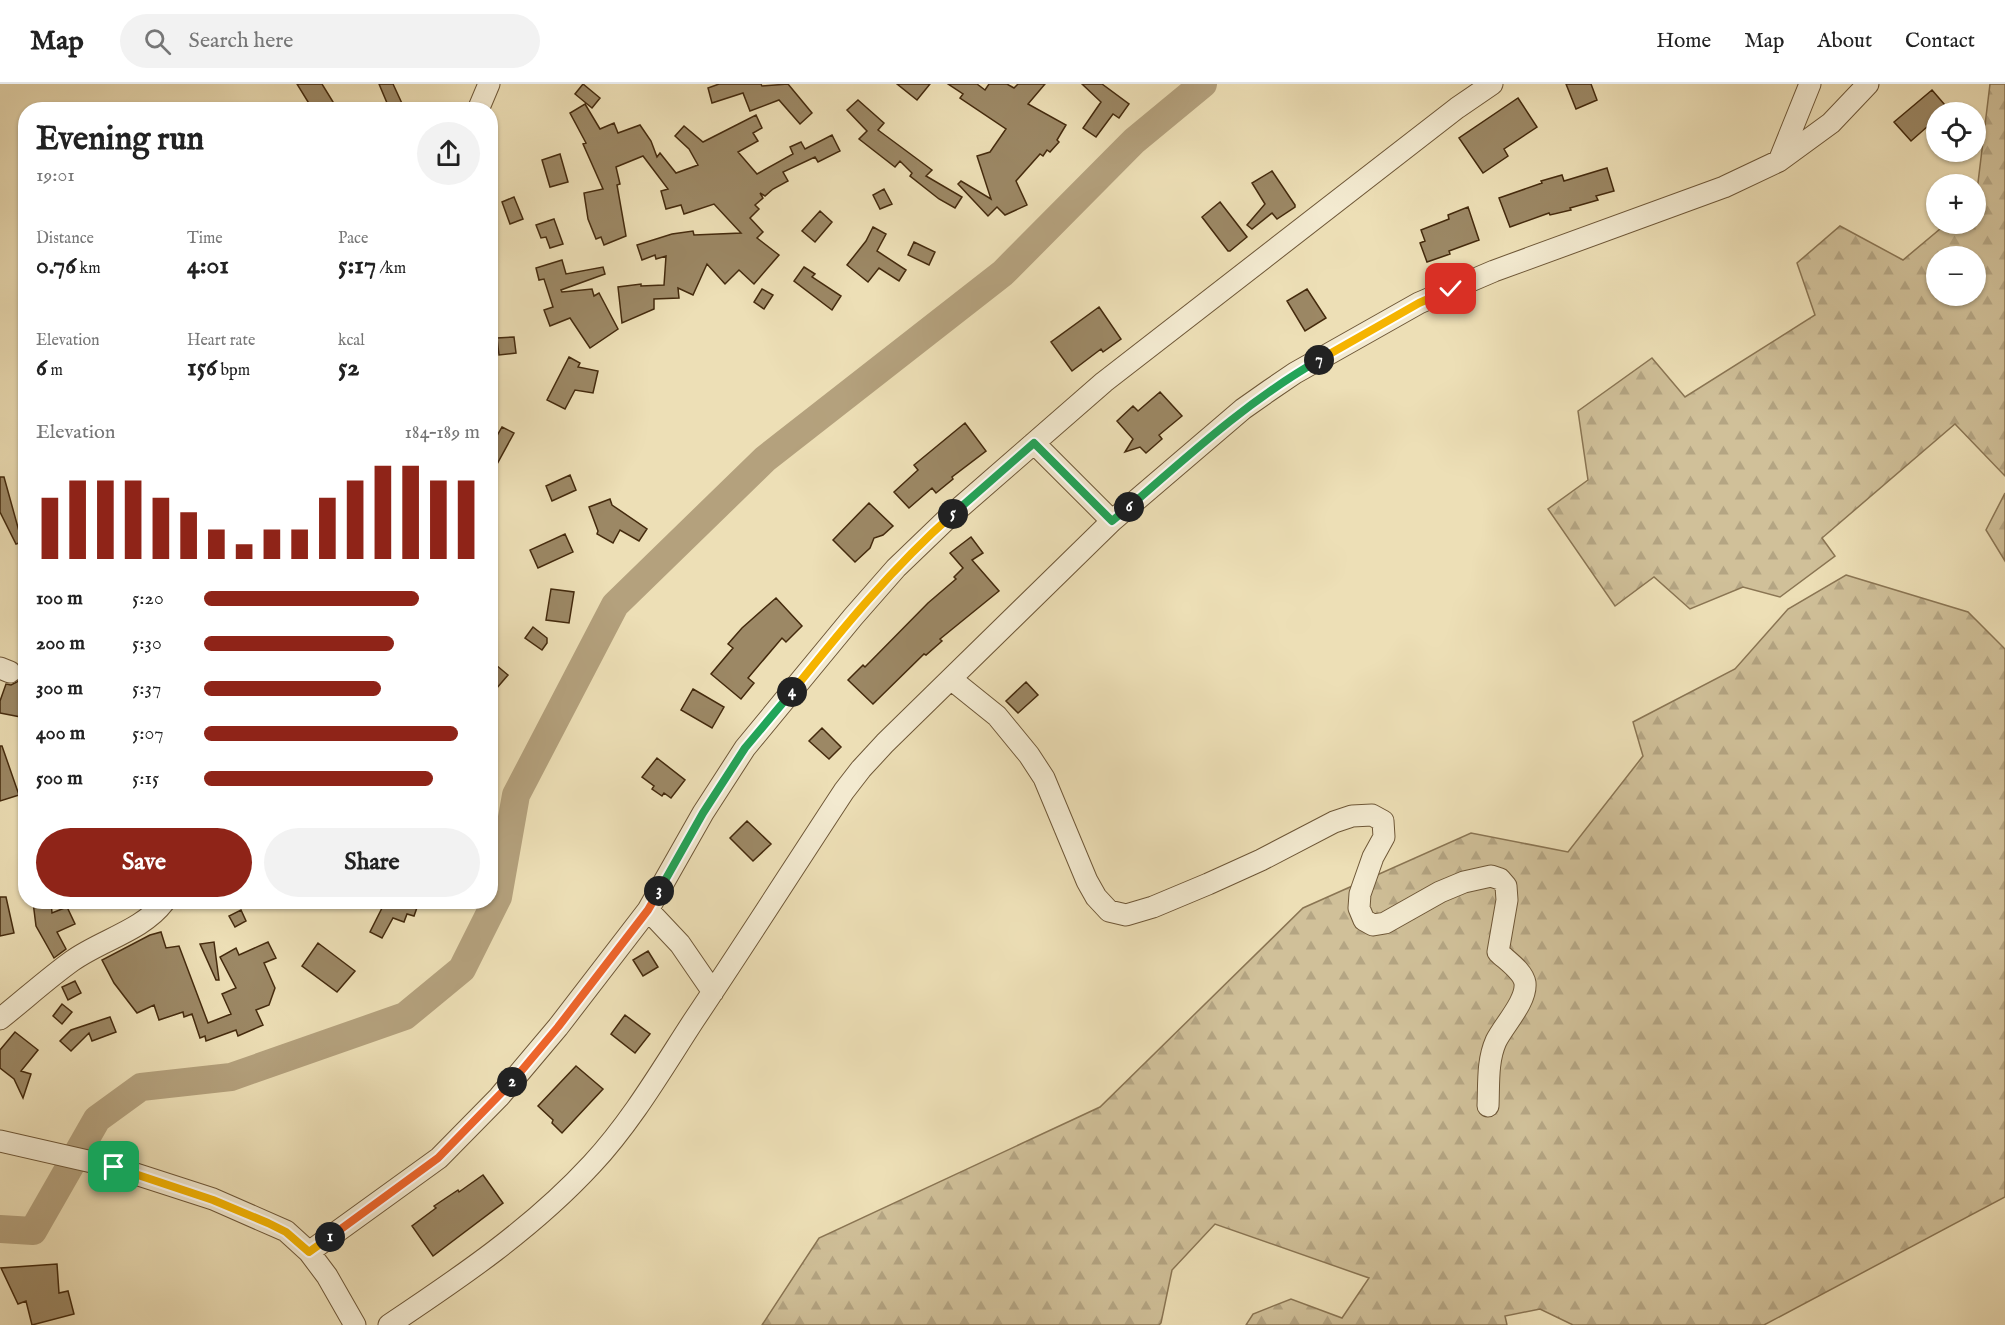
<!DOCTYPE html>
<html lang="en">
<head>
<meta charset="utf-8">
<style>
  :root { --surface:#fff; --page:#f2f2f2; --text:#222; --muted:#767676; --line:#e0e0e0; --accent:#8f2418 }
  body { margin:0; font-family:"IM FELL English",serif; background:var(--page); color:var(--text); height:100vh; display:flex; flex-direction:column; font-size:22px; white-space:nowrap }
  * { box-sizing:border-box; margin:0 }
  p { font-size:20px; color:var(--muted) }
  .icon { flex:none; width:33px; height:33px; fill:none; stroke:currentColor; stroke-width:2; stroke-linecap:round; stroke-linejoin:round }
  .map { position:relative; flex:1; overflow:hidden }
  .drawer { position:absolute; left:18px; top:18px; width:480px; height:807px; display:flex; flex-direction:column; background:var(--surface); border-radius:24px; box-shadow:0 2px 4px #0004 }
  .drawer>* { flex:none }
  .fabs { position:absolute; left:1926px; top:18px; display:grid; gap:12px }
  .fabs a { display:grid; place-items:center; width:60px; height:60px; border-radius:50%; background:var(--surface); box-shadow:0 2px 4px #0004; font-size:30px }
  .pin { position:absolute; display:grid; place-items:center; width:51px; height:51px; color:#fff; margin:-26px; border-radius:12px; box-shadow:0 3px 9px #0006 }
  .km { position:absolute; width:30px; height:30px; margin:-15px; border-radius:50%; background:#222; color:#fff; font-size:16px; line-height:30px; text-align:center }
  .round { display:grid; place-items:center; flex:none; width:63px; height:63px; border-radius:32px; background:var(--page) }
  .overview { display:flex; align-items:center; justify-content:space-between; height:102px; padding:0 18px }
  h1 { font-size:33px; font-weight:700; line-height:45px }
  .stats { display:grid; grid-template-columns:repeat(3,1fr); gap:9px; height:102px; padding:6px 18px }
  .stats div { display:grid; align-content:center }
  .stats b { font-size:26px; font-weight:700 }
  .stats small { font-size:16px; font-weight:400 }
  .stats p { font-size:16px }
  .chart { height:168px; padding:12px 18px }
  .chart p { display:flex; justify-content:space-between }
  .chart svg { width:100%; height:108px; margin-top:6px; stroke:var(--accent); stroke-width:6 }
  .cta { display:flex; gap:12px; margin-top:auto; padding:12px 18px }
  .cta a { flex:1; height:69px; border-radius:36px; background:var(--accent); color:#fff; font-size:24px; font-weight:700; line-height:69px; text-align:center }
  .cta a+a { background:var(--page); color:var(--text) }
  ul { padding:0 18px; list-style:none; font-size:20px }
  li { display:grid; grid-template-columns:96px 72px 1fr; align-items:center; height:45px }
  li i { height:15px; border-radius:8px; background:var(--accent) }
  header { display:flex; align-items:center; gap:36px; box-sizing:border-box; height:84px; padding:0 30px; background:var(--surface); border-bottom:2px solid var(--line) }
  header strong { font-size:28px }
  nav { display:flex; gap:33px; margin-inline-start:auto; font-size:21px }
  .search { width:420px; height:54px; background:var(--page); display:flex; align-items:center; gap:15px; box-sizing:border-box; padding:0 21px; border-radius:33px; color:var(--muted); font-size:22px }
  .map>svg:first-child { display:block }
  .forest { fill:url(#forest-firs); stroke:#8a7553; stroke-width:1.5; fill-rule:evenodd }
  .lines { fill:none; stroke-linecap:round; stroke-linejoin:round }
  .river { stroke:#b4a17d; stroke-width:28 }
  .building { fill:#9c8865; stroke:#442a0d; stroke-width:1.5 }
  .minor-casing { stroke:#6e5737; stroke-width:23 }
  .minor { stroke:#f3ead0; stroke-width:21 }
  .split-1-casing { stroke:#fff; stroke-width:12 }
  .split-2-casing { stroke:#fff; stroke-width:12 }
  .split-3-casing { stroke:#fff; stroke-width:12 }
  .split-4-casing { stroke:#fff; stroke-width:12 }
  .split-5-casing { stroke:#fff; stroke-width:12 }
  .split-6-casing { stroke:#fff; stroke-width:12 }
  .split-7-casing { stroke:#fff; stroke-width:12 }
  .split-8-casing { stroke:#fff; stroke-width:12 }
  .split-1 { stroke:#f5b400; stroke-width:8 }
  .split-2 { stroke:#f0652b; stroke-width:8 }
  .split-3 { stroke:#f0652b; stroke-width:8 }
  .split-4 { stroke:#22a559; stroke-width:8 }
  .split-5 { stroke:#f5b400; stroke-width:8 }
  .split-6 { stroke:#22a559; stroke-width:8 }
  .split-7 { stroke:#22a559; stroke-width:8 }
  .split-8 { stroke:#f5b400; stroke-width:8 }
</style>
</head>
<body>
<header>
<strong>Map</strong>
<div class="search"><svg class="icon" aria-label="search" viewBox="0 0 24 24"><circle cx="10" cy="10" r="6"/><path d="M15 15l6 6"/></svg>Search here</div>
<nav><a>Home</a><a>Map</a><a>About</a><a>Contact</a></nav>
</header>
<div class="map">
<svg width="2005" height="1241" viewBox="0 0 2005 1241">
  <defs>
    <pattern id="forest-firs" width="22" height="20" patternUnits="userSpaceOnUse" patternTransform="scale(1.5)"><rect width="22" height="20" fill="#d0c099"/><path d="M5 1l3.5 6h-7zM16 11l3.5 6h-7z" fill="#b4a583"/></pattern>
  </defs>
  <rect width="100%" height="100%" fill="#eddfb6"/>
  <filter id="stains"><feTurbulence type="fractalNoise" baseFrequency=".00333" numOctaves="4"/><feColorMatrix values="0 0 0 0 .2 0 0 0 0 .09 0 0 0 0 .02 0 0 0 .5 -.17"/></filter>
  <radialGradient id="worn" r=".72"><stop offset=".6" stop-color="#630" stop-opacity="0"/><stop offset="1" stop-color="#630" stop-opacity=".3"/></radialGradient>
  <!-- forest -->
  <path class="forest" d="M1990,0H2005V392L1955,340L1822,454L1835,472L1780,513L1743,503L1690,525L1654,493L1615,522L1548,425L1588,396L1578,327L1652,274L1685,313L1815,231L1797,179L1840,142L1903,176L1946,140H1976V115ZM1936,172H1976V212H1936Z
    M2005,409V477L1986,446Z
    M1846,491L1968,528L2005,565V1113L1764,1241H1573L1540,1225L1505,1232L1507,1241H1246L1253,1230L1291,1215L1342,1234L1369,1194L1215,1140L1172,1186L1161,1239L1159,1241H762L819,1154L1100,1023L1303,824L1471,749L1568,768L1643,672L1633,638L1735,585L1788,525Z"/>
  <g class="lines">
    <!-- river -->
    <path class="river" d="M0,1145L33,1147L97,1035L141,1003L231,993L405,932L462,885L498,813L516,711L615,521L765,375L1003,189L1134,57L1203,0"/>
  </g>
  <!-- building -->
  <path class="building" d="M297,0H322L338,26H313Z
    M379,0H393L405,26H390Z
    M583,0L600,14L592,24L575,10Z
    M719,0H761L762,2L788,0L812,29L800,40L779,16L750,27L743,9L712,19L708,4Z
    M897,0H930L917,16Z
    M948,0H977L985,6L989,0H1007L1014,4L1018,0H1045L1028,20L1066,41L1057,56L1059,58L1050,68L1047,66L1043,72L1040,70L1016,97L1027,121L1005,131L997,123L988,132L958,100L961,97L991,115L977,72L990,68L1006,45L960,14L963,10Z
    M1082,0H1102L1129,20L1119,34L1113,30L1096,53L1083,44L1101,18Z
    M1566,0H1591L1597,16L1576,25Z
    M1932,6L1951,28H1936V35L1911,57L1894,38Z
    M1518,14L1537,43L1504,65L1508,72L1483,89L1459,54Z
    M858,16L884,39L878,46L932,86L926,92L962,113L955,124L939,115L910,92L912,89L900,77L895,83L859,55L867,47L847,26Z
    M585,20L600,45L614,39L618,49L640,41L651,57L657,73L660,69L676,89L698,81L689,65L675,52L684,42L703,58L756,31L762,44L753,49L758,57L738,68L757,90L793,70L790,63L801,58L805,65L832,51L840,67L818,78L815,73L783,88L788,97L773,105L765,112L760,109L763,114L755,121L759,125L750,134L763,148L757,154L779,171L754,200L739,186L725,200L707,180L693,211L678,204L679,214L654,215V225L622,239L618,203L641,200V202L664,201L666,172L656,175L655,171L642,176L637,161L672,150L693,147L694,151L741,149L714,120L684,130L681,121L666,125L661,107L668,105L643,72L616,83L620,100L617,101L626,152L604,161L601,153L596,155L588,135L584,109L603,105L583,60L586,59L570,29Z
    M560,70L568,98L550,103L542,76Z
    M1607,84L1614,107L1596,112L1598,116L1570,124L1571,126L1550,131L1549,129L1510,143L1499,114L1542,99L1541,97L1562,91L1564,97Z
    M1272,87L1295,121V123L1277,135L1272,129L1252,145L1247,141L1265,120L1252,99Z
    M884,105L892,120L880,125L873,111Z
    M514,113L523,135L510,140L502,118Z
    M1220,118L1247,153L1230,167H1228L1202,133Z
    M1468,123L1479,156L1449,167L1450,170L1427,178L1420,159L1425,157L1421,146L1449,135L1448,131Z
    M820,127L832,138L815,158L802,147Z
    M554,135L563,160L550,164L546,153L541,154L536,141Z
    M873,143L886,150L877,167L906,186L899,197L879,184L868,198L847,181L866,157Z
    M914,158L935,168L929,181L908,171Z
    M562,176L566,190L603,183L605,190L561,206L562,208L592,205L594,212L599,209L618,245L590,264L570,234L550,242L544,226L553,223L544,195L539,196L536,184Z
    M804,183L815,190L812,193L841,212L832,226L794,197Z
    M762,205L773,211L764,225L754,218Z
    M1307,205L1326,234L1305,247L1287,217Z
    M1099,223L1121,255L1103,268L1101,265L1072,287L1051,258Z
    M514,253L516,269L499,271L497,254Z
    M569,273L580,279L578,283L598,287L593,309L575,306L565,325L547,316Z
    M1160,308L1182,332L1159,351L1162,355L1146,369L1140,363L1125,368L1133,355L1117,337L1133,322L1138,327Z
    M965,339L986,367L952,393L953,395L936,409L932,404L909,424L894,408L918,386L914,381Z
    M502,343L514,349L490,393V364Z
    M570,391L576,406L552,417L546,402Z
    M0,393H4L22,458L16,460L0,428Z
    M610,415L612,421L647,445L639,457L620,446L613,459L597,450L598,447L589,423Z
    M869,419L893,442L883,451L874,454L870,464L855,478L833,456Z
    M565,450L573,468L538,484L530,466Z
    M971,453L983,469L972,476L999,507L940,555L942,557L926,571L924,570L873,620L848,596L863,581L865,583L928,519L956,495L954,493L963,484L950,469Z
    M551,505L574,508L569,539L546,536Z
    M776,514L802,542L786,558L782,554L748,594L754,599L741,615L711,590L733,564L728,560L742,544Z
    M533,543L547,554V559L542,566L525,554Z
    M490,576L508,591L490,612Z
    M22,592L26,594V634L0,629V617L6,600L11,601L17,598Z
    M1026,598L1038,611L1018,629L1006,617Z
    M693,605L724,623L712,644L681,626Z
    M822,644L841,663L829,675L809,657Z
    M0,662H2L19,711L0,717Z
    M657,674L685,696L671,714L664,709L662,712L652,705L654,702L642,693Z
    M747,737L771,760L753,777L730,754Z
    M0,813H6L14,849L0,852Z
    M33,818H51L52,829L67,823L75,840L57,848L66,865L54,874L36,842Z
    M377,818H419L414,832L407,830L404,838L393,834L382,854L370,848L383,822L377,820Z
    M241,826L246,837L235,843L229,832Z
    M161,848L166,864L179,862L208,939L231,930L222,910L236,904L220,873L236,864L239,871L268,858L276,874L264,879L275,904L269,921L256,926L263,941L238,952L236,946L206,957L205,952L200,954L192,930L184,933L183,928L159,936L154,921L137,929L114,899L102,876L150,851Z
    M214,858L219,896H216L200,860Z
    M318,859L355,887L337,908L302,882Z
    M648,867L658,883L643,892L633,876Z
    M75,897L81,909L68,916L62,903Z
    M62,920L72,928L62,940L53,932Z
    M625,931L650,950L635,969L611,950Z
    M110,933L116,948L92,957L89,949L71,967L60,957L71,946Z
    M15,948L38,966L21,987L31,990L23,1014L14,995L0,984V966Z
    M576,982L603,1005L562,1049L552,1039L553,1036L538,1022Z
    M483,1091L503,1119L433,1172L412,1142L436,1124L434,1122L458,1106L459,1108Z
    M57,1180L59,1209L68,1207L74,1230L32,1241L26,1217L18,1220L1,1184Z"/>
  <g class="lines">
    <!-- minor casing -->
    <g class="minor-casing">
      <path id="minor" d="M478,26L489,0
        M1779,77L1810,0
        M1034,359L1112,437
        M0,584L10,588
        M951,595L997,632L1029,671L1044,694L1087,797L1096,813L1109,827L1126,831L1153,823L1208,800L1261,776L1334,738L1352,732L1372,731L1383,737L1384,753L1373,773L1360,810L1359,824L1364,836L1373,841L1385,839L1440,808L1464,798L1491,792L1500,795L1506,802L1507,816L1498,868C1506,876 1523,887 1525,899C1527,917 1504,941 1496,957C1487,977 1489,1001 1488,1022
        M648,826L680,860L713,908
        M0,935C24,916 47,895 72,877C101,856 142,847 164,818
        M0,1057L114,1083L213,1115L286,1147L309,1168L327,1192L355,1241
        M309,1168L439,1074L499,1013L558,943L648,826L703,729L745,664L853,533L896,484L948,434L1104,298L1457,24L1492,0
        M389,1241C461,1193 533,1144 592,1080C632,1037 662,985 694,936C745,860 794,783 844,707L861,685L885,659L1112,437L1243,325L1270,306L1295,289L1419,219L1494,187L1724,103L1779,77L1831,39L1868,0"/>
    </g>
    <!-- minor -->
    <use href="#minor" class="minor"/>
  </g>
  <g class="lines">
    <!-- split-1 casing -->
    <g class="split-1-casing">
      <path id="split-1" d="M114,1083L213,1116L268,1139L286,1148L309,1168L330,1153"/>
    </g>
    <!-- split-2 casing -->
    <g class="split-2-casing">
      <path id="split-2" d="M330,1153L438,1074L512,998"/>
    </g>
    <!-- split-3 casing -->
    <g class="split-3-casing">
      <path id="split-3" d="M512,998L558,943L648,826L659,807"/>
    </g>
    <!-- split-4 casing -->
    <g class="split-4-casing">
      <path id="split-4" d="M659,807L703,729L745,664L792,608"/>
    </g>
    <!-- split-5 casing -->
    <g class="split-5-casing">
      <path id="split-5" d="M792,608C842,545 893,483 953,430"/>
    </g>
    <!-- split-6 casing -->
    <g class="split-6-casing">
      <path id="split-6" d="M953,430L1034,359L1112,437L1129,423"/>
    </g>
    <!-- split-7 casing -->
    <g class="split-7-casing">
      <path id="split-7" d="M1129,423C1190,370 1249,316 1319,276"/>
    </g>
    <!-- split-8 casing -->
    <g class="split-8-casing">
      <path id="split-8" d="M1319,276L1419,219L1451,205"/>
    </g>
    <!-- split-1 -->
    <use href="#split-1" class="split-1"/>
    <!-- split-2 -->
    <use href="#split-2" class="split-2"/>
    <!-- split-3 -->
    <use href="#split-3" class="split-3"/>
    <!-- split-4 -->
    <use href="#split-4" class="split-4"/>
    <!-- split-5 -->
    <use href="#split-5" class="split-5"/>
    <!-- split-6 -->
    <use href="#split-6" class="split-6"/>
    <!-- split-7 -->
    <use href="#split-7" class="split-7"/>
    <!-- split-8 -->
    <use href="#split-8" class="split-8"/>
  </g>
  <rect width="100%" height="100%" filter="url(#stains)"/>
  <rect width="100%" height="100%" fill="url(#worn)"/>
</svg>
<div class="fabs">
<a><svg class="icon" aria-label="locate" viewBox="0 0 24 24"><circle cx="12" cy="12" r="6"/><path d="M12 2v4M12 18v4M2 12h4M18 12h4"/></svg></a>
<a>+</a>
<a>−</a>
</div>
<div class="pin" style="left:114px;top:1083px;background:#1e9e55"><svg class="icon" aria-label="arrive" viewBox="0 0 24 24"><path d="M6 21V4h12l-3 4 3 4H6"/></svg></div>
<div class="pin" style="left:1451px;top:205px;background:#d93025"><svg class="icon" aria-label="check" viewBox="0 0 24 24"><path d="M5 12l5 5 9-10"/></svg></div>
<b class="km" style="left:330px;top:1153px">1</b>
<b class="km" style="left:512px;top:998px">2</b>
<b class="km" style="left:659px;top:807px">3</b>
<b class="km" style="left:792px;top:608px">4</b>
<b class="km" style="left:953px;top:430px">5</b>
<b class="km" style="left:1129px;top:423px">6</b>
<b class="km" style="left:1319px;top:276px">7</b>
<section class="drawer">
<div class="overview"><div><h1>Evening run</h1><p>19:01</p></div><a class="round"><svg class="icon" aria-label="share" viewBox="0 0 24 24"><path d="M12 15V3M7 8l5-5 5 5M5 13v7h14v-7"/></svg></a></div>
<div class="stats">
<div><p>Distance</p><b>0.76<small> km</small></b></div>
<div><p>Time</p><b>4:01</b></div>
<div><p>Pace</p><b>5:17<small> /km</small></b></div>
</div>
<div class="stats">
<div><p>Elevation</p><b>6<small> m</small></b></div>
<div><p>Heart rate</p><b>156<small> bpm</small></b></div>
<div><p>kcal</p><b>52</b></div>
</div>
<div class="chart"><p><span>Elevation</span>184–189 m</p>
<svg viewBox="0 0 160 44" preserveAspectRatio="none"><path d="M5 44V19M15 44V12M25 44V12M35 44V12M45 44V19M55 44V25M65 44V32M75 44V38M85 44V32M95 44V32M105 44V19M115 44V12M125 44V6M135 44V6M145 44V12M155 44V12"/></svg>
</div>
<ul>
<li><b>100 m</b>5:20<i style="width:78%"></i></li>
<li><b>200 m</b>5:30<i style="width:69%"></i></li>
<li><b>300 m</b>5:37<i style="width:64%"></i></li>
<li><b>400 m</b>5:07<i style="width:92%"></i></li>
<li><b>500 m</b>5:15<i style="width:83%"></i></li>
</ul>
<div class="cta"><a>Save</a><a>Share</a></div>
</section>
</div>
</body>
</html>
